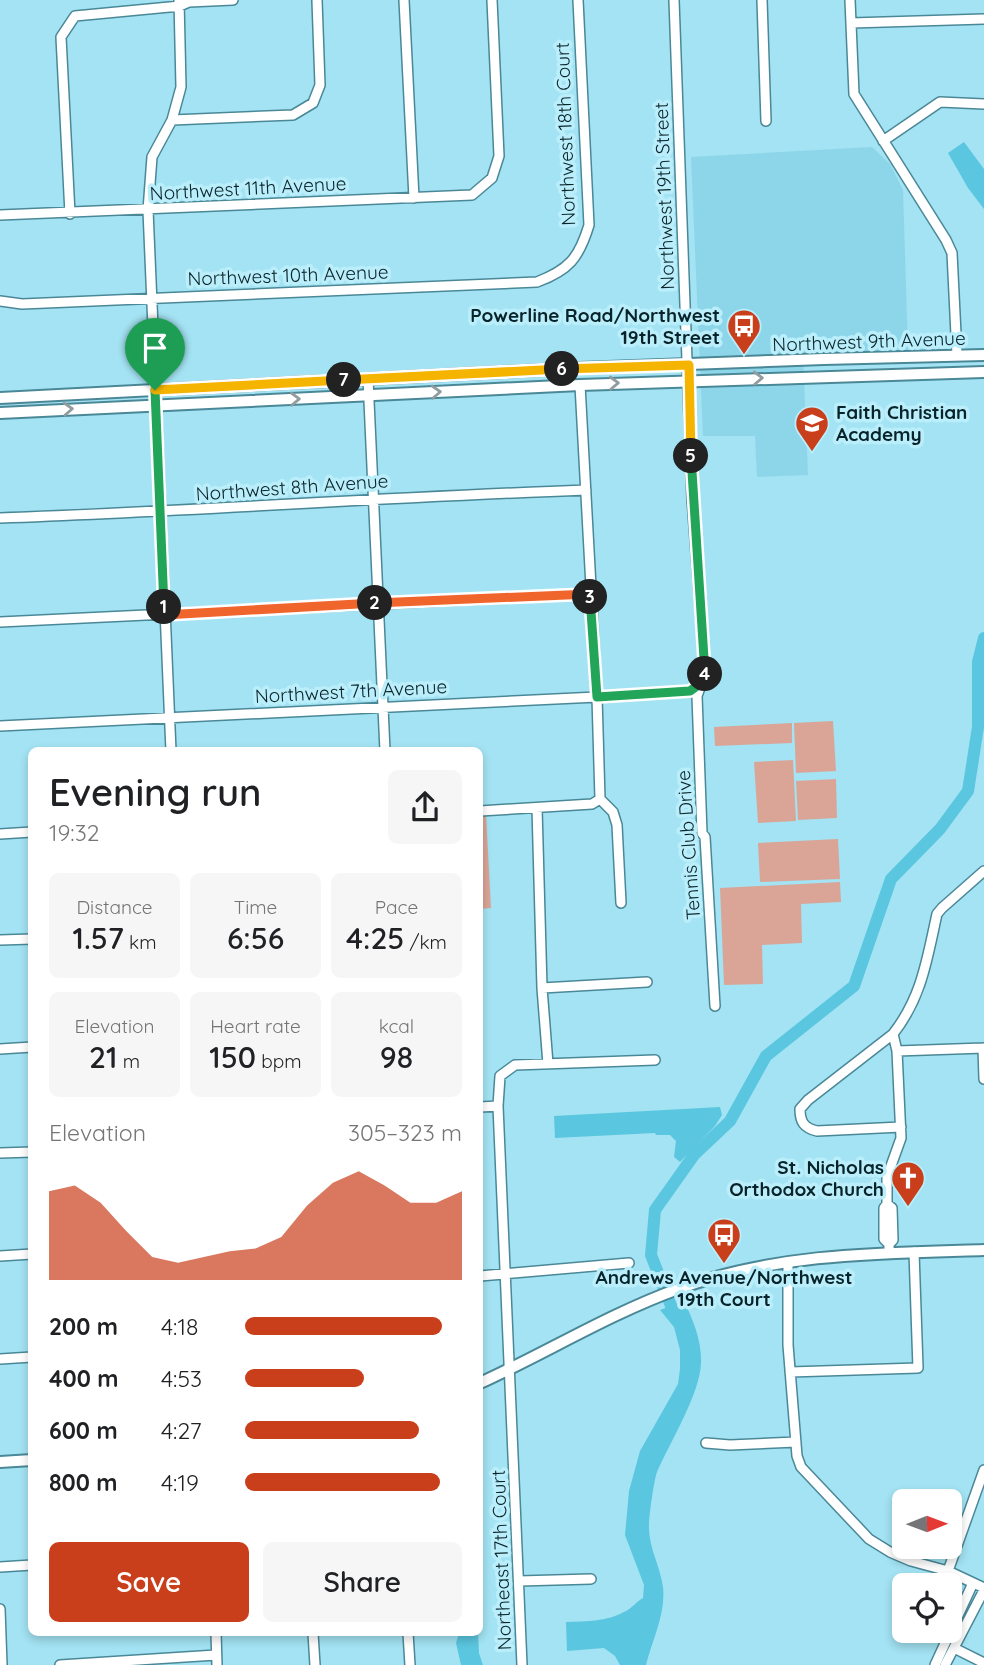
<!DOCTYPE html>
<html lang="en">
<head>
<meta charset="utf-8">
<style>
  :root { --surface:#fff; --page:#f6f6f6; --text:#202124; --muted:#757577; --accent:#c93f1b }
  body { margin:0; font-family:Quicksand,sans-serif; background:var(--page); color:var(--text); height:100vh; display:flex; flex-direction:column; font-size:26px; white-space:nowrap }
  * { box-sizing:border-box; margin:0 }
  p { font-size:23px; color:var(--muted) }
  .icon { flex:none; width:38px; height:38px; fill:none; stroke:currentColor; stroke-width:2; stroke-linecap:round; stroke-linejoin:round }
  .map { position:relative; flex:1; overflow:hidden }
  .side { position:absolute; left:28px; top:747px; width:455px; height:889px; display:flex; flex-direction:column; background:var(--surface); border-radius:10px; box-shadow:0 4px 10px #0003 }
  .side>* { flex:none }
  .needle { width:46px; rotate:89deg }
  .controls { position:absolute; left:892px; top:1489px; display:grid; gap:14px }
  .controls a { display:grid; place-items:center; width:70px; height:70px; border-radius:10px; background:var(--surface); box-shadow:0 4px 10px #0003; font-size:35px }
  .pin { position:absolute; display:grid; place-items:center; width:60px; height:60px; color:#fff; margin:-72px -30px; border-radius:50% 50% 50% 0; rotate:-45deg; box-shadow:0 0 7px #0007 }
  .pin .icon { rotate:45deg }
  .km { position:absolute; width:35px; height:35px; margin:-18px; border-radius:50%; background:#222; color:#fff; font-size:19px; line-height:35px; text-align:center }
  .round { display:grid; place-items:center; flex:none; width:74px; height:74px; border-radius:10px; background:var(--page) }
  .summary { display:flex; align-items:center; justify-content:space-between; height:119px; padding:0 21px }
  h1 { font-size:38px; font-weight:600; line-height:52px }
  .figures { display:grid; grid-template-columns:repeat(3,1fr); gap:10px; height:119px; padding:7px 21px }
  .figures div { display:grid; align-content:center; border-radius:10px; background:var(--page); text-align:center }
  .figures b { font-size:30px; font-weight:600 }
  .figures small { font-size:19px; font-weight:400 }
  .figures p { font-size:19px }
  .chart { height:196px; padding:14px 21px }
  .chart p { display:flex; justify-content:space-between }
  .chart svg { width:100%; height:126px; margin-top:7px; fill:var(--accent); opacity:.7 }
  .cta { display:flex; gap:14px; margin-top:auto; padding:14px 21px }
  .cta a { flex:1; height:80px; border-radius:10px; background:var(--accent); color:#fff; font-size:28px; font-weight:600; line-height:80px; text-align:center }
  .cta a+a { background:var(--page); color:var(--text) }
  ul { padding:0 21px; list-style:none; font-size:23px }
  li { display:grid; grid-template-columns:112px 84px 1fr; align-items:center; height:52px }
  li i { height:18px; border-radius:9px; background:var(--accent) }
  .map>svg:first-child { display:block }
  .built { fill:#8dd6e9 }
  .green { fill:#daa597 }
  .water { fill:#5bc6df }
  .lines { fill:none; stroke-linecap:round; stroke-linejoin:round }
  .river { stroke:#5bc6df; stroke-width:12 }
  .minor-casing { stroke:#4a8897; stroke-width:12 }
  .major-casing { stroke:#4a8897; stroke-width:14 }
  .minor { stroke:#fff; stroke-width:9 }
  .major { stroke:#fff; stroke-width:10 }
  .oneway { stroke:#909c9f }
  .split-1-casing { stroke:#fff; stroke-width:14 }
  .split-2-casing { stroke:#fff; stroke-width:14 }
  .split-3-casing { stroke:#fff; stroke-width:14 }
  .split-4-casing { stroke:#fff; stroke-width:14 }
  .split-5-casing { stroke:#fff; stroke-width:14 }
  .split-6-casing { stroke:#fff; stroke-width:14 }
  .split-7-casing { stroke:#fff; stroke-width:14 }
  .split-8-casing { stroke:#fff; stroke-width:14 }
  .split-1 { stroke:#22a559; stroke-width:9 }
  .split-2 { stroke:#f0652b; stroke-width:9 }
  .split-3 { stroke:#f0652b; stroke-width:9 }
  .split-4 { stroke:#22a559; stroke-width:9 }
  .split-5 { stroke:#22a559; stroke-width:9 }
  .split-6 { stroke:#f5b400; stroke-width:9 }
  .split-7 { stroke:#f5b400; stroke-width:9 }
  .split-8 { stroke:#f5b400; stroke-width:9 }
  .labels { text-anchor:middle; dominant-baseline:central; stroke-width:7; stroke-linejoin:round; paint-order:stroke }
  .street-label { font-size:19px; fill:#082329; stroke:#bbeefb }
  .poi-label { font-size:19px; font-weight:bold; fill:#082329; stroke:#bbeefb; text-anchor:end }
</style>
</head>
<body>
<div class="map">
<svg width="984" height="1665" viewBox="0 0 984 1665">
  <rect width="100%" height="100%" fill="#a3e3f3"/>
  <!-- built -->
  <path class="built" d="M872,147L890,164L903,190L908,350L803,355L808,475L757,477L755,436H703L691,157Z"/>
  <!-- green -->
  <path class="green" d="M833,721L836,771L796,773L794,723Z
    M792,723V743L715,746L714,727Z
    M793,760L796,821L758,823L754,762Z
    M836,779L837,818L798,820L796,781Z
    M480,814H486L491,908L480,909Z
    M838,839L840,879L760,882L758,843Z
    M840,882L841,902L801,904L802,943L762,945L763,984L724,985L720,888Z"/>
  <!-- water -->
  <path class="water" d="M964,142L984,169V209L968,188L948,153Z
    M720,1107L722,1115L715,1126L680,1162L674,1157L676,1141L670,1135H656L655,1133L555,1138L554,1116Z
    M684,1301C693,1320 702,1341 701,1363C700,1394 670,1442 657,1472C654,1480 649,1516 649,1525C648,1547 660,1565 663,1587C666,1614 652,1640 646,1665H620L615,1656L604,1648L567,1651L566,1622C587,1621 607,1622 626,1611C632,1608 636,1602 643,1598L644,1585L625,1535L629,1491L640,1451L678,1384L680,1369V1350L674,1327L660,1310Z
    M459,1633H478L479,1653L483,1665H461L456,1643Z"/>
  <g class="lines">
    <!-- river -->
    <path class="river" d="M677,1321L651,1255L655,1210L694,1155L730,1121L766,1056L854,986L891,879L940,829L968,791L978,727V662L984,638"/>
    <!-- minor casing -->
    <g class="minor-casing">
      <path id="minor" d="M404,0L414,198
        M674,0L692,499L705,674L697,696L702,833L705,837L715,1006
        M762,0L766,121
        M850,0L854,94L946,240L952,253L957,355
        M851,23L984,19
        M172,120L293,115L313,103L320,85L317,0
        M883,141L940,102L984,104
        M70,214L61,37L75,16L180,6L189,2L233,0
        M0,215L472,195L492,178L499,156L492,0
        M0,301L22,304L537,282C569,270 579,258 589,225L578,0
        M368,379L385,751
        M580,385L597,697L600,799
        M0,518C195,511 390,497 586,490
        M0,622L590,594
        M0,726L597,697L690,691L699,685
        M171,751L148,210L152,157L172,120L181,87L179,0
        M600,799L613,812L617,825L621,903
        M537,808L542,988L548,1064
        M480,811L592,804L600,799
        M0,834L32,832
        M0,940L32,939
        M542,988L647,982
        M893,1034L808,1100L800,1109C800,1122 804,1128 817,1131L901,1127
        M983,1048L984,1079
        M0,1049L32,1047
        M897,1051L984,1048
        M480,1107L498,1106
        M0,1153L32,1152
        M887,1204L884,1208V1239L889,1244
        M889,1252V1244L893,1240L892,1208L887,1204V1177L901,1138L897,1051L893,1034C922,997 927,959 937,914L942,908L984,871
        M0,1256L32,1254
        M788,1262V1345L797,1456L801,1467L869,1539L890,1552L911,1561L948,1571L984,1588
        M480,1276L629,1263
        M0,1359L32,1357
        M790,1372L918,1368L914,1252
        M706,1443L730,1445L796,1442
        M0,1567L32,1565
        M948,1571L984,1470
        M519,1581L591,1579
        M0,1609L2,1665
        M216,1633L217,1665
        M313,1633L315,1665
        M408,1633L410,1665
        M954,1648L984,1663
        M60,1665L216,1655
        M522,1665L498,1106L500,1076L515,1065L655,1060
        M935,1665L973,1583
        M945,1665L984,1590"/>
    </g>
    <!-- major casing -->
    <g class="major-casing">
      <path id="major" d="M0,398L580,368L824,359L984,355
        M0,413L580,385L984,372
        M480,1383C546,1353 609,1314 678,1289C776,1253 881,1253 984,1250
        M0,1462L32,1460"/>
    </g>
    <!-- minor -->
    <use href="#minor" class="minor"/>
    <!-- major -->
    <use href="#major" class="major"/>
  </g>
  <!-- one-way arrows -->
  <defs><path id="oneway-chevron" d="M-2-3.5L2.5 0L-2 3.5" fill="none" stroke-width="1.6" stroke-linecap="round" stroke-linejoin="round" transform="scale(1.75)"/></defs>
  <g class="oneway">
    <use href="#oneway-chevron" transform="translate(758 378) rotate(-2)"/>
    <use href="#oneway-chevron" transform="translate(614 383) rotate(-2)"/>
    <use href="#oneway-chevron" transform="translate(436 392) rotate(-3)"/>
    <use href="#oneway-chevron" transform="translate(295 399) rotate(-2)"/>
    <use href="#oneway-chevron" transform="translate(68 409) rotate(-3)"/>
  </g>
  <g class="lines">
    <!-- split-1 casing -->
    <g class="split-1-casing">
      <path id="split-1" d="M155,390L164,607"/>
    </g>
    <!-- split-2 casing -->
    <g class="split-2-casing">
      <path id="split-2" d="M164,607V615L375,603"/>
    </g>
    <!-- split-3 casing -->
    <g class="split-3-casing">
      <path id="split-3" d="M375,603L590,594V597"/>
    </g>
    <!-- split-4 casing -->
    <g class="split-4-casing">
      <path id="split-4" d="M590,597L597,697L690,691L701,683L705,674"/>
    </g>
    <!-- split-5 casing -->
    <g class="split-5-casing">
      <path id="split-5" d="M691,456L705,674"/>
    </g>
    <!-- split-6 casing -->
    <g class="split-6-casing">
      <path id="split-6" d="M562,369L689,365L691,456"/>
    </g>
    <!-- split-7 casing -->
    <g class="split-7-casing">
      <path id="split-7" d="M344,380L562,369"/>
    </g>
    <!-- split-8 casing -->
    <g class="split-8-casing">
      <path id="split-8" d="M155,390L344,380"/>
    </g>
    <!-- split-1 -->
    <use href="#split-1" class="split-1"/>
    <!-- split-2 -->
    <use href="#split-2" class="split-2"/>
    <!-- split-3 -->
    <use href="#split-3" class="split-3"/>
    <!-- split-4 -->
    <use href="#split-4" class="split-4"/>
    <!-- split-5 -->
    <use href="#split-5" class="split-5"/>
    <!-- split-6 -->
    <use href="#split-6" class="split-6"/>
    <!-- split-7 -->
    <use href="#split-7" class="split-7"/>
    <!-- split-8 -->
    <use href="#split-8" class="split-8"/>
  </g>
  <!-- icons -->
  <defs>
    <g id="bus-pin" transform="scale(1.75)"><path d="M0 17L-7.5 6A9.5 9.5 0 1 1 7.5 6Z" fill="#c93f1b" stroke="#bbeefb"/><path d="M-5-6H5V4H4V6H2V4H-2V6H-4V4H-5ZM-3.5-4V0h7V-4ZM-3.5 1.2v1.5H-2V1.2ZM2 1.2v1.5H3.5V1.2Z" fill="#fff"/></g>
    <g id="school-pin" transform="scale(1.75)"><path d="M0 17L-7.5 6A9.5 9.5 0 1 1 7.5 6Z" fill="#c93f1b" stroke="#bbeefb"/><path d="M0-5L7-2L0 1L-7-2ZM-4 1L0 2.5L4 1V4Q0 6-4 4Z" fill="#fff"/></g>
    <g id="church-pin" transform="scale(1.75)"><path d="M0 17L-7.5 6A9.5 9.5 0 1 1 7.5 6Z" fill="#c93f1b" stroke="#bbeefb"/><path d="M-1.2-6h2.4v3.5h3.3v2.4h-3.3V6h-2.4V-.1h-3.3v-2.4h3.3Z" fill="#fff"/></g>
  </defs>
  <g fill-rule="evenodd">
    <use href="#bus-pin" x="744" y="326"/>
    <use href="#school-pin" x="812" y="423"/>
    <use href="#church-pin" x="908" y="1178"/>
    <use href="#bus-pin" x="724" y="1235"/>
  </g>
  <g class="labels">
    <!-- street labels -->
    <g class="street-label">
      <text transform="translate(565 134) rotate(-92)">Northwest 18th Court</text>
      <text transform="translate(248 188) rotate(-3)">Northwest 11th Avenue</text>
      <text transform="translate(664 196) rotate(-92)">Northwest 19th Street</text>
      <text transform="translate(288 275) rotate(-2)">Northwest 10th Avenue</text>
      <text transform="translate(869 341) rotate(-2)">Northwest 9th Avenue</text>
      <text transform="translate(292 487) rotate(-4)">Northwest 8th Avenue</text>
      <text transform="translate(351 691) rotate(-3)">Northwest 7th Avenue</text>
      <text transform="translate(688 845) rotate(-94)">Tennis Club Drive</text>
      <text transform="translate(501 1560) rotate(-92)">Northeast 17th Court</text>
    </g>
    <!-- poi labels -->
    <g class="poi-label">
      <text x="720" y="315">Powerline Road/Northwest<tspan x="720" dy="22">19th Street</tspan></text>
      <text x="836" y="412" text-anchor="start">Faith Christian<tspan x="836" dy="22">Academy</tspan></text>
      <text x="884" y="1167">St. Nicholas<tspan x="884" dy="22">Orthodox Church</tspan></text>
      <text x="724" y="1277" text-anchor="middle">Andrews Avenue/Northwest<tspan x="724" dy="22">19th Court</tspan></text>
    </g>
  </g>
</svg>
<div class="controls">
<a><svg class="needle" viewBox="-14 -14 28 28"><path d="M0-13l5 13h-10z" fill="#e53935"/><path d="M0 13l5-13h-10z" fill="#757577"/></svg></a>
<a><svg class="icon" aria-label="locate" viewBox="0 0 24 24"><circle cx="12" cy="12" r="6"/><path d="M12 2v4M12 18v4M2 12h4M18 12h4"/></svg></a>
</div>
<div class="pin" style="left:155px;top:390px;background:#1e9e55"><svg class="icon" aria-label="arrive" viewBox="0 0 24 24"><path d="M6 21V4h12l-3 4 3 4H6"/></svg></div>
<b class="km" style="left:164px;top:607px">1</b>
<b class="km" style="left:375px;top:603px">2</b>
<b class="km" style="left:590px;top:597px">3</b>
<b class="km" style="left:705px;top:674px">4</b>
<b class="km" style="left:691px;top:456px">5</b>
<b class="km" style="left:562px;top:369px">6</b>
<b class="km" style="left:344px;top:380px">7</b>
<section class="side">
<div class="summary"><div><h1>Evening run</h1><p>19:32</p></div><a class="round"><svg class="icon" aria-label="share" viewBox="0 0 24 24"><path d="M12 15V3M7 8l5-5 5 5M5 13v7h14v-7"/></svg></a></div>
<div class="figures">
<div><p>Distance</p><b>1.57<small> km</small></b></div>
<div><p>Time</p><b>6:56</b></div>
<div><p>Pace</p><b>4:25<small> /km</small></b></div>
</div>
<div class="figures">
<div><p>Elevation</p><b>21<small> m</small></b></div>
<div><p>Heart rate</p><b>150<small> bpm</small></b></div>
<div><p>kcal</p><b>98</b></div>
</div>
<div class="chart"><p><span>Elevation</span>305–323 m</p>
<svg viewBox="0 0 160 44" preserveAspectRatio="none"><path d="M0 44V13L10 11L20 17L30 27L40 36L50 38L60 36L70 34L80 33L90 29L100 18L110 10L120 6L130 11L140 17L150 17L160 13V44z"/></svg>
</div>
<ul>
<li><b>200 m</b>4:18<i style="width:91%"></i></li>
<li><b>400 m</b>4:53<i style="width:55%"></i></li>
<li><b>600 m</b>4:27<i style="width:80%"></i></li>
<li><b>800 m</b>4:19<i style="width:90%"></i></li>
</ul>
<div class="cta"><a>Save</a><a>Share</a></div>
</section>
</div>
</body>
</html>
